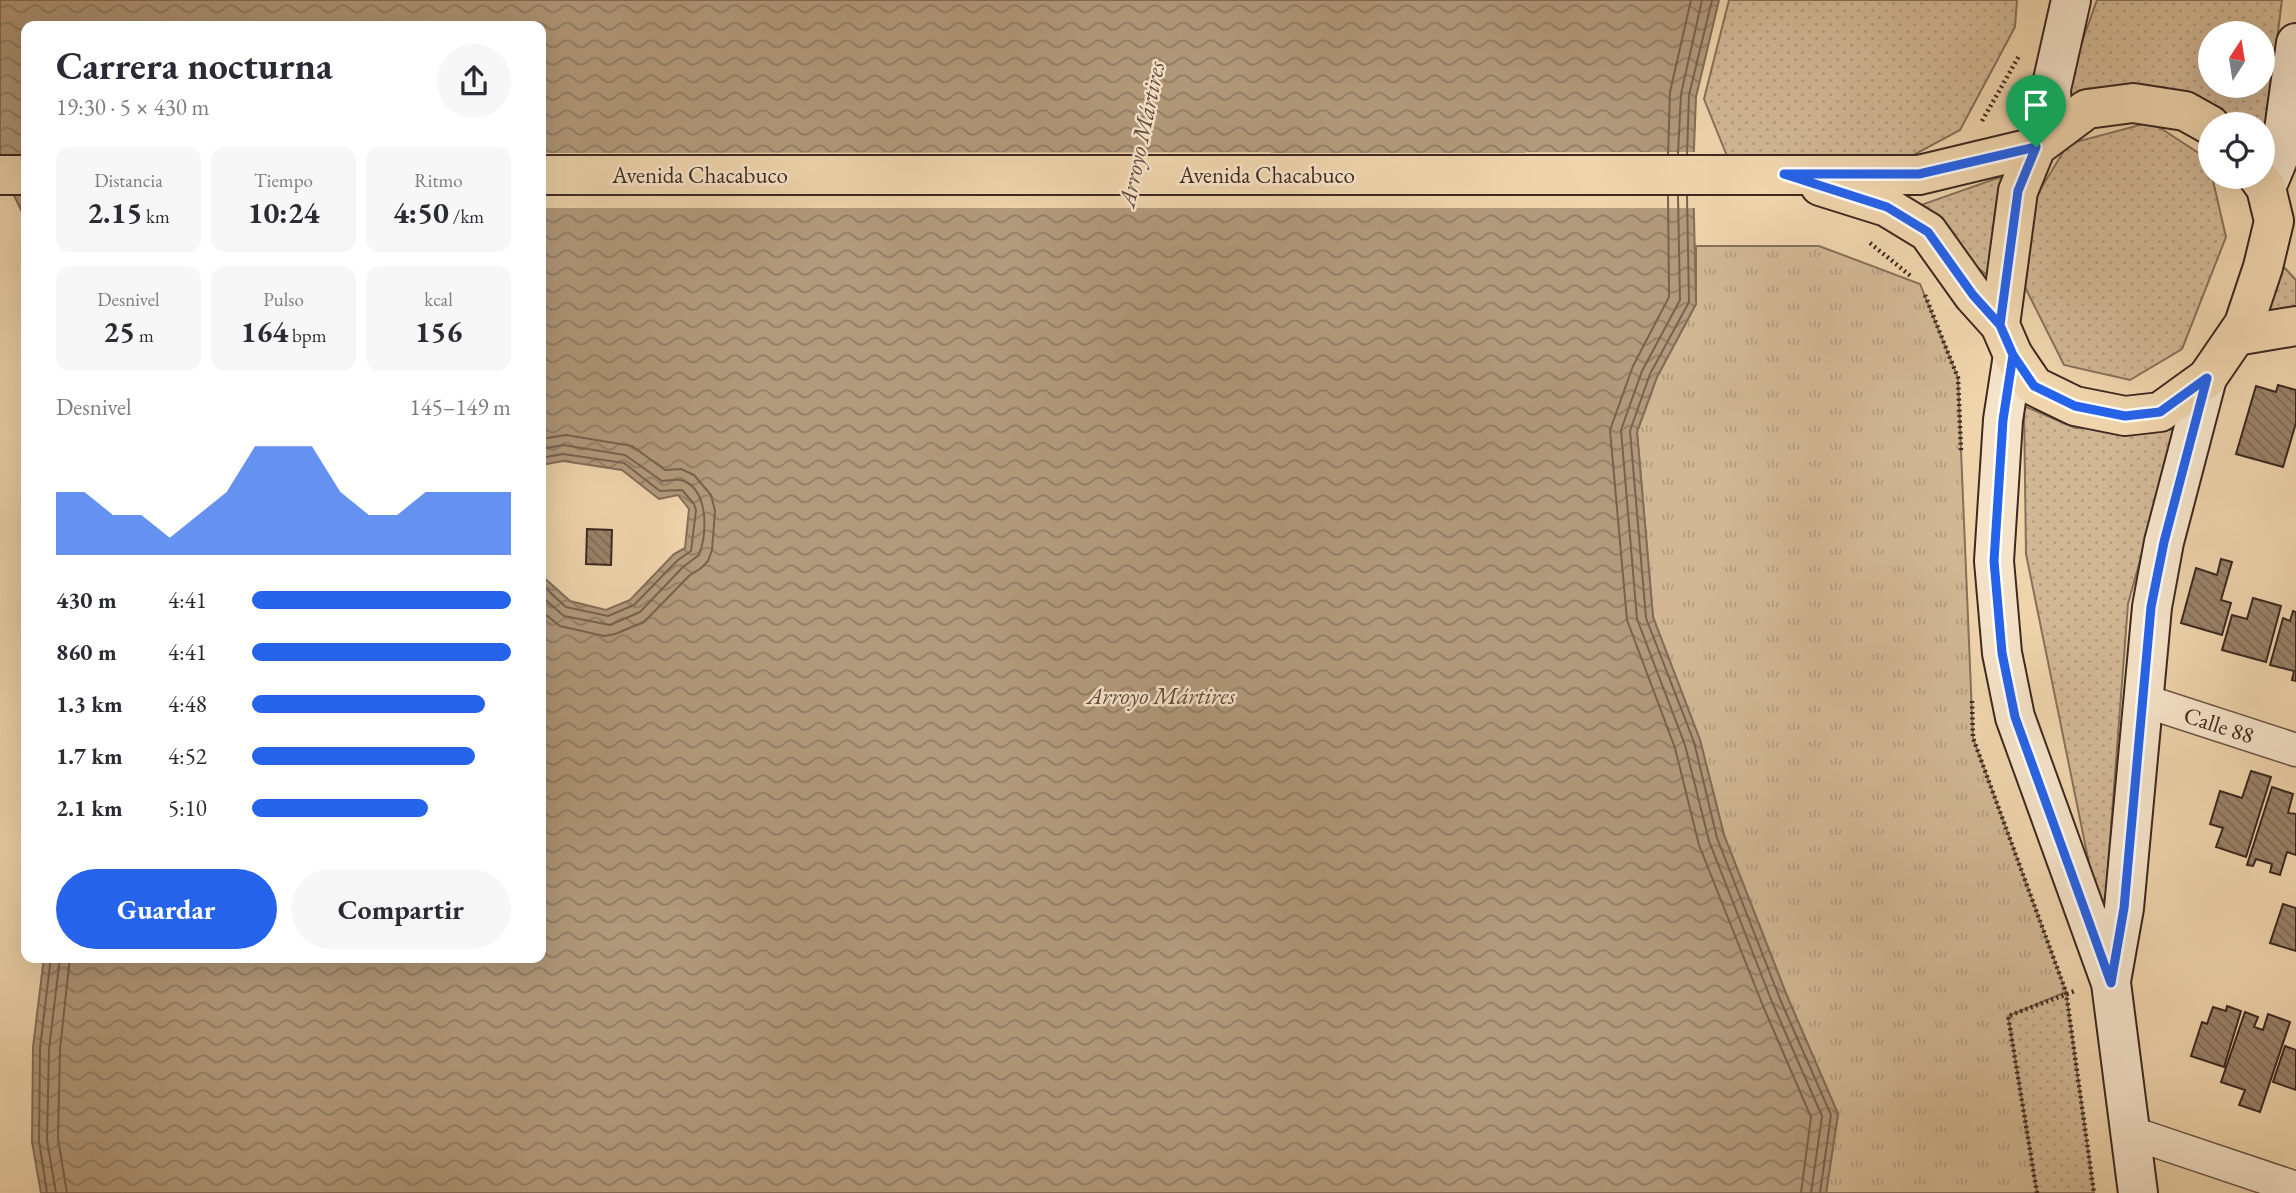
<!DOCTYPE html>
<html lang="es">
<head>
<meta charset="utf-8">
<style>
  :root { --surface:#fff; --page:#f7f7f7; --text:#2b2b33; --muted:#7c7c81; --accent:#2563eb }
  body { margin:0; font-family:"EB Garamond",serif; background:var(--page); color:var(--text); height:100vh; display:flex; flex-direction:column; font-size:26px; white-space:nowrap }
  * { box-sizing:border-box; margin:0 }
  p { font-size:23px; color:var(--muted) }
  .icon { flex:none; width:38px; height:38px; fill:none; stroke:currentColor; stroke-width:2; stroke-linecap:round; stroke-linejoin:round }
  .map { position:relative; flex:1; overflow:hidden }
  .side { position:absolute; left:21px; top:21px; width:525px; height:942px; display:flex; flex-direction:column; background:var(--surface); border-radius:14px; box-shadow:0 7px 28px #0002 }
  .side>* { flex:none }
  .needle { width:46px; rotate:12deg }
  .tools { position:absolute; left:2198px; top:21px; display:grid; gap:14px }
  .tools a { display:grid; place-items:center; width:77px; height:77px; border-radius:50%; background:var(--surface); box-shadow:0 7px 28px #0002; font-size:35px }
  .pin { position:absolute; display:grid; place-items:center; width:60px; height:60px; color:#fff; margin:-72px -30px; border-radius:50% 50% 50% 0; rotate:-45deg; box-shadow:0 0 7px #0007 }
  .pin .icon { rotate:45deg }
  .round { display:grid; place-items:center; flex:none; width:74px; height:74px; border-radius:37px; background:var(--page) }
  .summary { display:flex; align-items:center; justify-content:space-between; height:119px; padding:0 35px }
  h1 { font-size:38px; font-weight:700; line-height:52px }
  .figures { display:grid; grid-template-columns:repeat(3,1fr); gap:10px; height:119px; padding:7px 35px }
  .figures div { display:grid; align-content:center; border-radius:14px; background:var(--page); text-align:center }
  .figures b { font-size:30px; font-weight:700 }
  .figures small { font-size:19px; font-weight:400 }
  .figures p { font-size:19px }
  .chart { height:196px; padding:14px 35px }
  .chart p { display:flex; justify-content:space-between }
  .chart svg { width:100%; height:126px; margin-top:7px; fill:var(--accent); opacity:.7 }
  .button { display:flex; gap:14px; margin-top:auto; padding:14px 35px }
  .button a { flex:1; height:80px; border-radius:42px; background:var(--accent); color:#fff; font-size:28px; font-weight:700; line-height:80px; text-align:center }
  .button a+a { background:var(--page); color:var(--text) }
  ul { padding:0 35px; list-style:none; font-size:23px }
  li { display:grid; grid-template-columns:112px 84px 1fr; align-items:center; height:52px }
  li i { height:18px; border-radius:9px; background:var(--accent) }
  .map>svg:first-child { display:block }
  .grass { fill:url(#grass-dots); stroke:#87705a; stroke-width:2; fill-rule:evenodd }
  .park { fill:url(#park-tufts); stroke:#87705a; stroke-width:2 }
  .water { fill:url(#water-waves); stroke:#836d57; stroke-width:2 }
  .pier { fill:#efd4ac }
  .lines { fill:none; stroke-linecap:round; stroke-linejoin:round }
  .shore { stroke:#78624e; stroke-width:2 }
  .building { fill:url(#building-back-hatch); stroke:#3d2920; stroke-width:2 }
  .minor-casing { stroke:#6a5443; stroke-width:35 }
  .secondary-casing { stroke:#3d2920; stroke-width:42 }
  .primary-casing { stroke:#3d2920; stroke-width:42 }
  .path { stroke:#3d2920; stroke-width:4.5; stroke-dasharray:2 3.5; stroke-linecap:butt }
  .minor { stroke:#f5e3c9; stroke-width:32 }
  .secondary { stroke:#f5e3c9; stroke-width:38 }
  .primary { stroke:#efd4ac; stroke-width:38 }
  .route-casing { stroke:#fff; stroke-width:14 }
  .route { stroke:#2563eb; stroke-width:9 }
  .labels { text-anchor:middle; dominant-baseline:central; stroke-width:5; stroke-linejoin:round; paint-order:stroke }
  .street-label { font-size:23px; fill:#3d2920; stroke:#f5e3c9 }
  .water-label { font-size:24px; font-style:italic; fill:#604b3c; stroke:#f5e3c9 }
</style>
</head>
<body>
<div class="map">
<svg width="2296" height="1193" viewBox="0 0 2296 1193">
  <defs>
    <pattern id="grass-dots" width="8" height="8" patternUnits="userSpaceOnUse" patternTransform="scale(1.75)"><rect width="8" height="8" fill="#d1b794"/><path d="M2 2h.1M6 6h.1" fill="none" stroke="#b49d7f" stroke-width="1.8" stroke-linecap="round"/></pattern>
    <pattern id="park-tufts" width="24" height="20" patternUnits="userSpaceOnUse" patternTransform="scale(1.75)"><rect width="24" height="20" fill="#d1b794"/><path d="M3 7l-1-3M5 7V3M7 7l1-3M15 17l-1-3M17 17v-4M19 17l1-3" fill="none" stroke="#b49d7f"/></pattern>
    <pattern id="water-waves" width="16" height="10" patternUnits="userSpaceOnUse" patternTransform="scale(1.75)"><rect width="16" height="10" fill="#b29a7c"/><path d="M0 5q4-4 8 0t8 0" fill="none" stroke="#927e65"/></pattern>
    <pattern id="building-back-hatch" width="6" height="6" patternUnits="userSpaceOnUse" patternTransform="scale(1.75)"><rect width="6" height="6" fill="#9a8269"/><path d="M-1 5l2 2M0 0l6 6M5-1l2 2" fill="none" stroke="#7f6a56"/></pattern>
  </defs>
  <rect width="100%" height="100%" fill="#efd4ac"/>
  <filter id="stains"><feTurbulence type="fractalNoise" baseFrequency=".00286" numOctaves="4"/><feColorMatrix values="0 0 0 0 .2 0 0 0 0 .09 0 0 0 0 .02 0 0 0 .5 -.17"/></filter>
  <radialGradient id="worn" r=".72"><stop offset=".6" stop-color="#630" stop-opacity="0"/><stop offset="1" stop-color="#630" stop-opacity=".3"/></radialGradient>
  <!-- grass -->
  <path class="grass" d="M1729,0H2017L2015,27L1960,130L1882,172L1731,166L1704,99Z
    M2097,0H2282L2265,136L2263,135V124H2240L2164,87L2072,104L2061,101ZM2210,33H2263V86H2210Z
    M2151,122L2208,159L2226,237L2182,349L2130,380L2064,365L2025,287L2037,195L2068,144Z
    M2006,175L1987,275L1904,211Z
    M2282,265L2296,280V308L2262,315Z
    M2024,406L2075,428L2176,430L2128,604L2103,932L2026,554Z
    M2066,992L2094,1193H2037L2008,1016Z"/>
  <!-- park -->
  <path class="park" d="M1696,246H1819L1920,284L1958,378L1973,738L2066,992L2008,1016L2037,1193H1826L1838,1114L1787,996L1724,835L1700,740L1653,617L1637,432L1657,377L1696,304Z"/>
  <!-- water -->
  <path class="water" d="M0,0H1719L1696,97L1693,174L1696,304L1657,377L1637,432L1653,617L1700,740L1724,835L1787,996L1838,1114L1826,1193H41L32,1142L33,1047L44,957H541V575L570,601L606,610L630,600L674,554L685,548L689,509L678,495L659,499L622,470L563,461L541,465V26H26V220L0,167Z"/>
  <!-- pier -->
  <path class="pier" d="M1698,152V208H541V153Z"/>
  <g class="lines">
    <!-- shore -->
    <path class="shore" d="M1668,154L1670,92L1691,0
      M1678,154L1681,94L1702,0
      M1687,154L1689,95L1712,0
      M1668,196L1669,297L1633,366L1610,430L1627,620L1675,748L1699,845L1763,1006L1811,1117L1801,1193
      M1678,196L1680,300L1642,371L1621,430L1637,619L1685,745L1709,841L1772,1002L1822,1116L1811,1193
      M1687,196L1689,302L1650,374L1630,431L1646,618L1694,742L1717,838L1780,999L1831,1115L1820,1193
      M541,439L566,435L632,446L665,470L681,469L694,475L711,495L715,511L712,550L708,561L700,569L690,575L644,622L615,634L604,636L560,626L541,611
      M541,449L563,445L625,455L662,481C669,481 677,478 684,481C709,492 707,534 699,555L683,567L640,612L610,625L564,616L541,596
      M541,458L563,454L624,463L660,491L682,490L694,504L696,510L691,551L678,560L634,605L608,616L566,607L541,584
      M47,1193L39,1141L40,1048L51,957
      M56,1193L47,1140L49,1049L60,957
      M67,1193L58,1139L60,1049L70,957"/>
  </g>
  <!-- building -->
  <path class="building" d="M2278,385L2296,390V423L2283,467L2236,454L2256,386L2276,392Z
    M587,529L612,530L611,565L586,564Z
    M2221,559L2232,562L2221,600L2231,603L2222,635L2181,623L2196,568L2217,575Z
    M2253,598L2281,606L2266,662L2222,650L2232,615L2247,619Z
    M2293,611L2296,612V681L2292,680L2294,671L2270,665L2283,618L2290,621Z
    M2251,771L2271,777L2246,857L2216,847L2223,828L2210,824L2220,791L2242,798Z
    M2272,787L2293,794L2288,813L2296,814V855L2287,852L2280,875L2270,872L2272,864L2256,859L2253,866L2247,865Z
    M2283,904L2296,908V951L2270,943Z
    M2227,1006L2241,1011L2224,1067L2191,1056L2202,1022L2207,1024L2213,1007L2226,1011Z
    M2245,1012L2258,1017L2254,1027L2263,1030L2268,1014L2290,1022L2260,1112L2239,1105L2245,1090L2221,1082Z
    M2285,1046L2296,1050V1090L2273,1082Z"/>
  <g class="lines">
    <!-- minor casing -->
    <g class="minor-casing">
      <path id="minor" d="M2142,700L2296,750
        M2132,1133L2296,1188"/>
    </g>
    <!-- secondary casing -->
    <g class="secondary-casing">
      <path id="secondary" d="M2053,134L2051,89L2071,0
        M2266,188L2281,152L2296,43
        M2013,355L2003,420L1994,561L2002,653L2015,717L2111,983L2138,1193
        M2111,981L2124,908L2152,607L2164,542L2207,378"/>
    </g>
    <!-- primary casing -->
    <g class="primary-casing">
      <path id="primary" d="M2210,125L2185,111L2133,103L2087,109L2036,147L2018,191L2000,325L2013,355L2034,386L2075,406L2125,416L2160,412L2207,378L2244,324L2263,267L2274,221L2266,188L2258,177
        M0,175H26
        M541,175H1919L2036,147
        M1820,186L1887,207L1928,232L1973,295L2000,325
        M2236,336L2296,326"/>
    </g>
    <!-- path -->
    <path class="path" d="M1982,121L2019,56
      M1870,243L1912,277
      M1925,295L1958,378L1961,451
      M1972,701L1973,738L2066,992L2094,1193
      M2037,1193L2008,1016L2075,991"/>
    <!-- minor -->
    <use href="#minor" class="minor"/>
    <!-- secondary -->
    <use href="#secondary" class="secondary"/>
    <!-- primary -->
    <use href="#primary" class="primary"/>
  </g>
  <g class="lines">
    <!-- route casing -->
    <g class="route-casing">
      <path id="route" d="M2036,147L1919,174H1784L1887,207L1928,232L1973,295L2000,325L2013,355L2003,420L1994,561L2002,653L2015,717L2111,983L2124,908L2151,607L2164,542L2207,378L2160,412L2125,416L2075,406L2034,386L2013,355L2000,325L2018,191L2036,147"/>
    </g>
    <!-- route -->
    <use href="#route" class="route"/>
  </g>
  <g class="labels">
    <!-- street labels -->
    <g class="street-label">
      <text x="700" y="175">Avenida Chacabuco</text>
      <text x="1267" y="175">Avenida Chacabuco</text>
      <text transform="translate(2219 725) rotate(18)">Calle 88</text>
    </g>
    <!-- water labels -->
    <g class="water-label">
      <text transform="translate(1141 134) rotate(-78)">Arroyo Mártires</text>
      <text x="1161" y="695">Arroyo Mártires</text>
    </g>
  </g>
  <rect width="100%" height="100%" filter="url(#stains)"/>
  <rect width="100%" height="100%" fill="url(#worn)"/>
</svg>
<div class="tools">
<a><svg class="needle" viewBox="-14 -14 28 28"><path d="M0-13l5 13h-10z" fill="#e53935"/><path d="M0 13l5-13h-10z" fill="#7c7c81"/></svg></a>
<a><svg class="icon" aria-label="locate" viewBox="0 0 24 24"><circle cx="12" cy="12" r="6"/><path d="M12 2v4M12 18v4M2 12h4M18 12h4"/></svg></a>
</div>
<div class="pin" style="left:2036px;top:147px;background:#1e9e55"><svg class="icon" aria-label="arrive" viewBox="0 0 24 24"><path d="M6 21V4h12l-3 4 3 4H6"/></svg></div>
<section class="side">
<div class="summary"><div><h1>Carrera nocturna</h1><p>19:30 · 5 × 430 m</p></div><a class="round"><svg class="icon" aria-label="share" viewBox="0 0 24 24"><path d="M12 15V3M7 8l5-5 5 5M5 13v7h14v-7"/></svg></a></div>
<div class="figures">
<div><p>Distancia</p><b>2.15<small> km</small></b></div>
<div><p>Tiempo</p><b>10:24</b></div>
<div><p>Ritmo</p><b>4:50<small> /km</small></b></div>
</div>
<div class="figures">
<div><p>Desnivel</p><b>25<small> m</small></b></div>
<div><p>Pulso</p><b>164<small> bpm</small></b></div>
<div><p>kcal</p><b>156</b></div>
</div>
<div class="chart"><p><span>Desnivel</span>145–149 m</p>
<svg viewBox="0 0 160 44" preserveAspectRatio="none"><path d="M0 44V22L10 22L20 30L30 30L40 38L50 30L60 22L70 6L80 6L90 6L100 22L110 30L120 30L130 22L140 22L150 22L160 22V44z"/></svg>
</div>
<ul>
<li><b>430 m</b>4:41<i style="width:100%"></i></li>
<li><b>860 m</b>4:41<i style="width:100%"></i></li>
<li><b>1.3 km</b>4:48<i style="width:90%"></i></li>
<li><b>1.7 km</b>4:52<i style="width:86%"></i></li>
<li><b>2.1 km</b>5:10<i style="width:68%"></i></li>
</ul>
<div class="button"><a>Guardar</a><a>Compartir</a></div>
</section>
</div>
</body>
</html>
